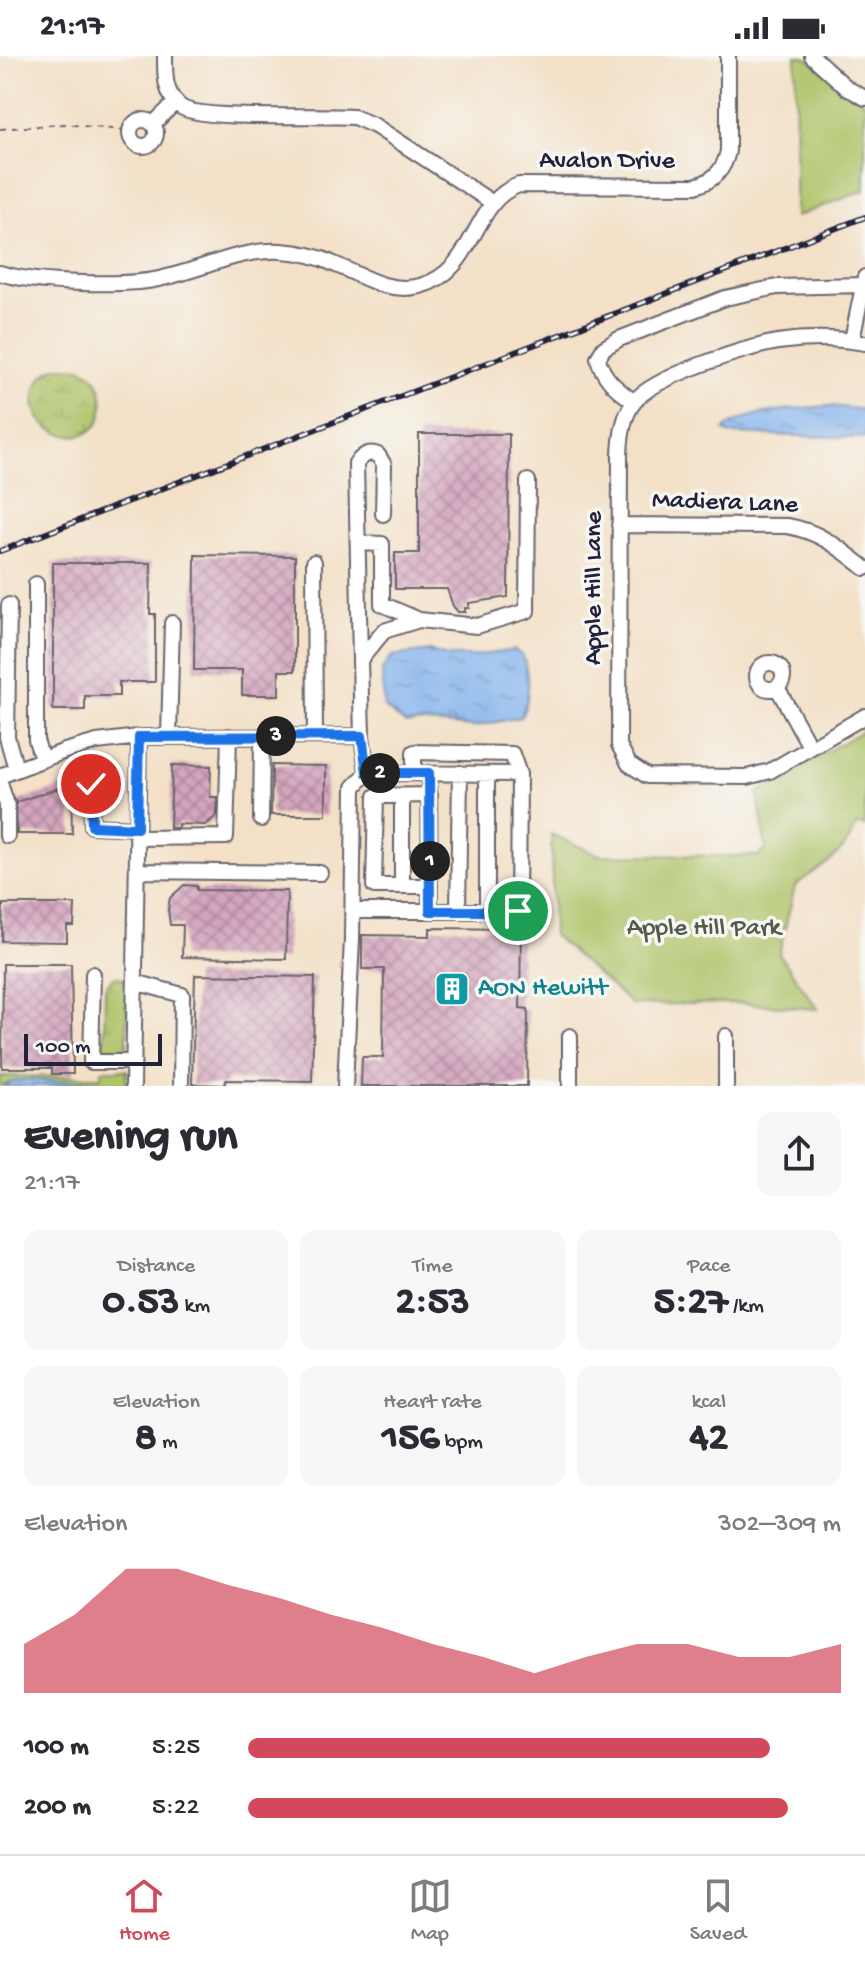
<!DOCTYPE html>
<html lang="en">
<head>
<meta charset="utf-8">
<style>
  :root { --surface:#fff; --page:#f7f7f7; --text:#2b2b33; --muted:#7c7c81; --line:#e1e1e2; --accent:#d1495b }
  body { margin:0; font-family:"Gochi Hand",sans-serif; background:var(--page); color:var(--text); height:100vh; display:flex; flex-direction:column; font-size:30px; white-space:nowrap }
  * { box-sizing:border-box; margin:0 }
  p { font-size:26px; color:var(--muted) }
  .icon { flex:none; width:44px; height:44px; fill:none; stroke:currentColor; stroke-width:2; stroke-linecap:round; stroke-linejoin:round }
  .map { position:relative; height:1030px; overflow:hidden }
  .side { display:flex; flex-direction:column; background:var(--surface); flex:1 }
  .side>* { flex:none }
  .scale { position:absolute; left:24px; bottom:20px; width:138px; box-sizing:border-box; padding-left:8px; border:4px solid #22223b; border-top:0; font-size:22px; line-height:28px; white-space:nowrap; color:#22223b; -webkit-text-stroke:6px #f6f6f2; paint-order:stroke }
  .pin { position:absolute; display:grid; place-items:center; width:68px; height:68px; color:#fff; margin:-34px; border:4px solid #fff; border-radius:50%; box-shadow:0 2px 8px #0007 }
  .km { position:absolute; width:40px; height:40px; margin:-20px; border-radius:50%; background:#222; color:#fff; font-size:22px; line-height:40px; text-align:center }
  .round { display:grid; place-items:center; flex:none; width:84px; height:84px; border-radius:16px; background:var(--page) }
  .overview { display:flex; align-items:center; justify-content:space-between; height:136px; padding:0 24px }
  h1 { font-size:44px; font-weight:700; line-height:60px }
  .figures { display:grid; grid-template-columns:repeat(3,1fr); gap:12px; height:136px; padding:8px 24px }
  .figures div { display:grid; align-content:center; border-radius:16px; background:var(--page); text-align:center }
  .figures b { font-size:40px; font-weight:700 }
  .figures small { font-size:22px; font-weight:400 }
  .figures p { font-size:22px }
  .chart { height:224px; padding:16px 24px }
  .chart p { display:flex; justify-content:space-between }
  .chart svg { width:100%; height:144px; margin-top:8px; fill:var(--accent); opacity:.7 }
  ul { padding:0 24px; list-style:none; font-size:26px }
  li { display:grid; grid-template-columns:128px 96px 1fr; align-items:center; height:60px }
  li i { height:20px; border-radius:10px; background:var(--accent) }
  .status { display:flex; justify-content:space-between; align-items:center; height:56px; padding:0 40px; background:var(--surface); direction:ltr }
  .status svg { height:22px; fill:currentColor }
  .tab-bar { display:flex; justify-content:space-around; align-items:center; height:112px; border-top:2px solid var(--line); background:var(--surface); font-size:22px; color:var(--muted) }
  .tab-bar a { display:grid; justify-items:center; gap:4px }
  .tab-bar .selected { color:var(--accent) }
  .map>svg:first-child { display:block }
  .grass { fill:url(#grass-tufts); stroke:#687250; stroke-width:2 }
  .wetland { fill:url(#wetland-marsh); stroke:#687250; stroke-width:2 }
  .park { fill:#aec266; stroke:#687250; stroke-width:2 }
  .water { fill:url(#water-ripples); stroke:#526a94; stroke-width:2 }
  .building { fill:url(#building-cross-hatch) }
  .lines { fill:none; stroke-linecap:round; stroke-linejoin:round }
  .minor-casing { stroke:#6b646c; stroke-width:18 }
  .path { stroke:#6b646c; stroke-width:2; stroke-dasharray:6 6; stroke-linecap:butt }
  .minor { stroke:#fff; stroke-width:14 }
  .rail-casing { stroke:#22223b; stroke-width:6 }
  .rail { stroke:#f6f6f2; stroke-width:3; stroke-dasharray:9; stroke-linecap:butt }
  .route-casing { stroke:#fff; stroke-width:16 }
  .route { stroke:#1a73e8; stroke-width:10 }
  .labels { text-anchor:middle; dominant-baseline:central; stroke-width:7; stroke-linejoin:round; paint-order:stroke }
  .street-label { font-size:26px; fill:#22223b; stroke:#f6f6f2 }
  .park-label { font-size:26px; fill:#535a4a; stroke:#f6f6f2 }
  .culture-label { font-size:26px; fill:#0d838f; stroke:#f6f6f2; text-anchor:start }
</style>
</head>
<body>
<div class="status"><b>21:17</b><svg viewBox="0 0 49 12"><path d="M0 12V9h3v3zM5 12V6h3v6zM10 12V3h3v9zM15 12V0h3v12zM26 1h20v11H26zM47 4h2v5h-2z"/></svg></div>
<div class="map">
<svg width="865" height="1030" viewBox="0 0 865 1030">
  <defs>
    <pattern id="grass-tufts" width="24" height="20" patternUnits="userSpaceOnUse" patternTransform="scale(2)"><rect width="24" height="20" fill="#aec266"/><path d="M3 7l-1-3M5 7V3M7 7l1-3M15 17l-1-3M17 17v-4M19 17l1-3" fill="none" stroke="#95a659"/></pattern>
    <pattern id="wetland-marsh" width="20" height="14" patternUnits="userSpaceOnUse" patternTransform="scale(2)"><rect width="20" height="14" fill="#aec266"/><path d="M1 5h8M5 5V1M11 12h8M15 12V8" fill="none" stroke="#95a659"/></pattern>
    <pattern id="water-ripples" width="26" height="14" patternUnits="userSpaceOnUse" patternTransform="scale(2)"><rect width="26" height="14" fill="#83b2ed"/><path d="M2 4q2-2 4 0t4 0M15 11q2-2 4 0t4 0" fill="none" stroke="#6b90c1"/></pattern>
    <pattern id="building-cross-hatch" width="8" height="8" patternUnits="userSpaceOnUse" patternTransform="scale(2)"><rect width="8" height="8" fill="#d5a5be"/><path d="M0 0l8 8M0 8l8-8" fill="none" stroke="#ac869c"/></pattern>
  </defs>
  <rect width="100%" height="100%" fill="#f6f6f2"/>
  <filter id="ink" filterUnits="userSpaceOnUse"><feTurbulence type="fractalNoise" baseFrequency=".0125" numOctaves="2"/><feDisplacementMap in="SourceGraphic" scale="16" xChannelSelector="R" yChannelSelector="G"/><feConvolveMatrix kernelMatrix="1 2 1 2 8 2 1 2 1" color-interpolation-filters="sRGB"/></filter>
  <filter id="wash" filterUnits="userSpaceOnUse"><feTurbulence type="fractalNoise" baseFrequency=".006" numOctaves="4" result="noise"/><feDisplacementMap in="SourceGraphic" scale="32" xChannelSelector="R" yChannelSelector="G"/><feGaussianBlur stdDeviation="1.8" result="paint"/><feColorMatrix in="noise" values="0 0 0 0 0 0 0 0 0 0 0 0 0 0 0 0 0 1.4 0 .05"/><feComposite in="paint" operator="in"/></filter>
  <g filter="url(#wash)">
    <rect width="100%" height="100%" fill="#f3e0c6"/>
    <!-- grass -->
    <path class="grass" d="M118,921L124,923L127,928V992L119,1000L104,1001L105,932L112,922Z
      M102,1014H127L126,1030H107L89,1025L48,1027L35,1023L0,1030V1020L101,1021Z"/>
    <!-- wetland -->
    <path class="wetland" d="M57,311C67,311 78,310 87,315C104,324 108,358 95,371C80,386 51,380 40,363C28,345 37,317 57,311Z"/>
    <!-- park -->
    <path class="park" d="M796,0L807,2L865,47V134L795,161Z
      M865,673V770L857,768C843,803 822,808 795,830L779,898L818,953L741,947L632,949L553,879L551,778L599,799L758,800L766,794L758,737Z"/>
    <!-- water -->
    <path class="water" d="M831,350L865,354V382L731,378L724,375C734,356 808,351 831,350Z
      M514,594L523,600C529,622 531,639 521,661L472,671L424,666L406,668L384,651L382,614L392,600L431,595L448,600H474Z
      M35,1023C60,1030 85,1020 107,1030H3L11,1026Z"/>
    <g id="blocks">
      <!-- building -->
      <path class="building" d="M419,378H509L508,541L469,547V552H465V556H458L453,550L447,533H395V497H419Z
        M195,499L295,500V615H279V639H242V614H194Z
        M53,507H151L150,558H155V626H119V640H85V654H53Z
        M172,709L211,710L210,741H217V759L206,769L178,768V772H170Z
        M272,709L326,710V759H271Z
        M71,728L72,778H17L16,746Z
        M184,829L197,830V834L287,835L286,903L182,901L183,869H170L168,853L170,842Z
        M3,848H75L74,870H67V886L2,885Z
        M430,872L521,873L520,952L528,953L527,1030H361L362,1001H383L384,913H362V879L430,880Z
        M3,908H71L73,1018H52V1012H2Z
        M195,919L315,921L312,1025L226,1024L225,1029L192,1028Z"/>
    </g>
  </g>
  <g filter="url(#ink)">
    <use href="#blocks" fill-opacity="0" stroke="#6b646c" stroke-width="2"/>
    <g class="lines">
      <!-- minor casing -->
      <g class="minor-casing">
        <path id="minor" d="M165,0C165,18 164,39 181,51C201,65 321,58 354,61L375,70L493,147
          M812,0L847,32L865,42
          M130 77a13 13 0 1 1 26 0a13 13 0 1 1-26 0Z
          M153,68L176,46
          M0,217C34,228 128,231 163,222C203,213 240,193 281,195C299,196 318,200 334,208C363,220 388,238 420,230C477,215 471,145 519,129L695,130C714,125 724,114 728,95V0
          M852,284L865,221
          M865,287C838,282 805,282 778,286C747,291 653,321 635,345C623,359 621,380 620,398L619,689L629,708L647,720L747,721L770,715L865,660
          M634,346C617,333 603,323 598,302L604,292L619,283L725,242L777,231L863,229
          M619,469L787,470C819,475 840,492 865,512
          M358,487L382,488V548L419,564
          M314,506L315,680
          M36,528V684L42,703
          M9,549L7,681L16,713
          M360,604L356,407C364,399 368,395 378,399L384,409L383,458
          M757 620a13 13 0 1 1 26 0a13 13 0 1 1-26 0Z
          M777,631L810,691
          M169,680L172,567
          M367,717L362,680L360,604L384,575L419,564L477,570L527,555L528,425
          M429,717L430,855
          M487,718V855
          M0,720L65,695L97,686L139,681L362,680
          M0,727L7,749V780
          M91,728L92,770L137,772
          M430,739L376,740L374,830H430
          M402,740V830
          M261,763L262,680
          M137,782L226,781L229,680
          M137,815L320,817
          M353,855H518L519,718L512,698L414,696V717
          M458,855L460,717
          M93,918L91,1006H133
          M135,926L182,939L181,1030
          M133,1030L139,681
          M345,1030L352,883L354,731L367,717L519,718
          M570,1030V980
          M726,1030V980"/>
      </g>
      <!-- path -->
      <path class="path" d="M0,73L65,68L130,75"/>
      <!-- minor -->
      <use href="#minor" class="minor"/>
      <!-- rail casing -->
      <g class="rail-casing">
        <path id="rail" d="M0,495L865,161"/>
      </g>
      <!-- rail -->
      <use href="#rail" class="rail"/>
    </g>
  </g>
  <g class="lines" filter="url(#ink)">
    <!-- route casing -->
    <g class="route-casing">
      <path id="route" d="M91,728L92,770L137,772L139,681L362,680L367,717H429L430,855H518"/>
    </g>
    <!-- route -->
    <use href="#route" class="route"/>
  </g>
  <!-- icons -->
  <defs>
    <g id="building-square" transform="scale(1.8)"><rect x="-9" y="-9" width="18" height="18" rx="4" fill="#0f9aa8" stroke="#f6f6f2"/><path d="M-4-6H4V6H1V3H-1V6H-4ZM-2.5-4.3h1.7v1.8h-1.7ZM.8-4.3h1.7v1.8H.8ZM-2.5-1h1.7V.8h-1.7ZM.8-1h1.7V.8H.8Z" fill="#fff"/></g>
  </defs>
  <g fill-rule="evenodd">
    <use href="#building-square" x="452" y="933"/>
  </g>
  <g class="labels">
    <!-- street labels -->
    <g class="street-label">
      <text x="607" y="106">Avalon Drive</text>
      <text transform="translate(725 448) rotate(2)">Madiera Lane</text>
      <text transform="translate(595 532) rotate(-90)">Apple Hill Lane</text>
    </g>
    <!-- park labels -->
    <g class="park-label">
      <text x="704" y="873">Apple Hill Park</text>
    </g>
    <!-- culture labels -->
    <g class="culture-label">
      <text x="478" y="933">AON Hewitt</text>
    </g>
  </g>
</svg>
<div class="scale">100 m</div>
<div class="pin" style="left:518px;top:855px;background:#1e9e55"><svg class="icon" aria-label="arrive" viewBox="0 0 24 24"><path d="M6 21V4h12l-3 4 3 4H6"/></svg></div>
<div class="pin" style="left:91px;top:728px;background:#d93025"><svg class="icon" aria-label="check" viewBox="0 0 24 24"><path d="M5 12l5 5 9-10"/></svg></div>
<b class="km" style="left:430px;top:805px">1</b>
<b class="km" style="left:380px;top:717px">2</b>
<b class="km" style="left:276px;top:680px">3</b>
</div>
<section class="side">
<div class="overview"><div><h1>Evening run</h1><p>21:17</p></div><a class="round"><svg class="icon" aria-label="share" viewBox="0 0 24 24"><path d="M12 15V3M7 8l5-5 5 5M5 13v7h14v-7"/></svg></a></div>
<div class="figures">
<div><p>Distance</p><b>0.53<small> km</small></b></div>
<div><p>Time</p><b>2:53</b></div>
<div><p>Pace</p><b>5:27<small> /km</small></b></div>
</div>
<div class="figures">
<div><p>Elevation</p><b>8<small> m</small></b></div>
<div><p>Heart rate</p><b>156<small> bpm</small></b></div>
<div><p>kcal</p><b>42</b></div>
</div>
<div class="chart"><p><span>Elevation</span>302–309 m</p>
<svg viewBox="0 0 160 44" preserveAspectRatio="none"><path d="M0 44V29L10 20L20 6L30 6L40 11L50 15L60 20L70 24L80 29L90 33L100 38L110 33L120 29L130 29L140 33L150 33L160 29V44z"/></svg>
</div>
<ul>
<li><b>100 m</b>5:25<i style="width:88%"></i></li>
<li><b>200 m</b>5:22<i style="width:91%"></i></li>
</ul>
</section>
<nav class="tab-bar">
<a class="selected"><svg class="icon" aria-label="home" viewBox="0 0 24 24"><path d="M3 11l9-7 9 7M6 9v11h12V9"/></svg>Home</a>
<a><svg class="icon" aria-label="map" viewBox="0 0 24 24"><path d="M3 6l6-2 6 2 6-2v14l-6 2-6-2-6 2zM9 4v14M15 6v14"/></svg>Map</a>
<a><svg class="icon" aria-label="saved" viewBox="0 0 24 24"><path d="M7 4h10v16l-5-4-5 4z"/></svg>Saved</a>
</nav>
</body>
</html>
